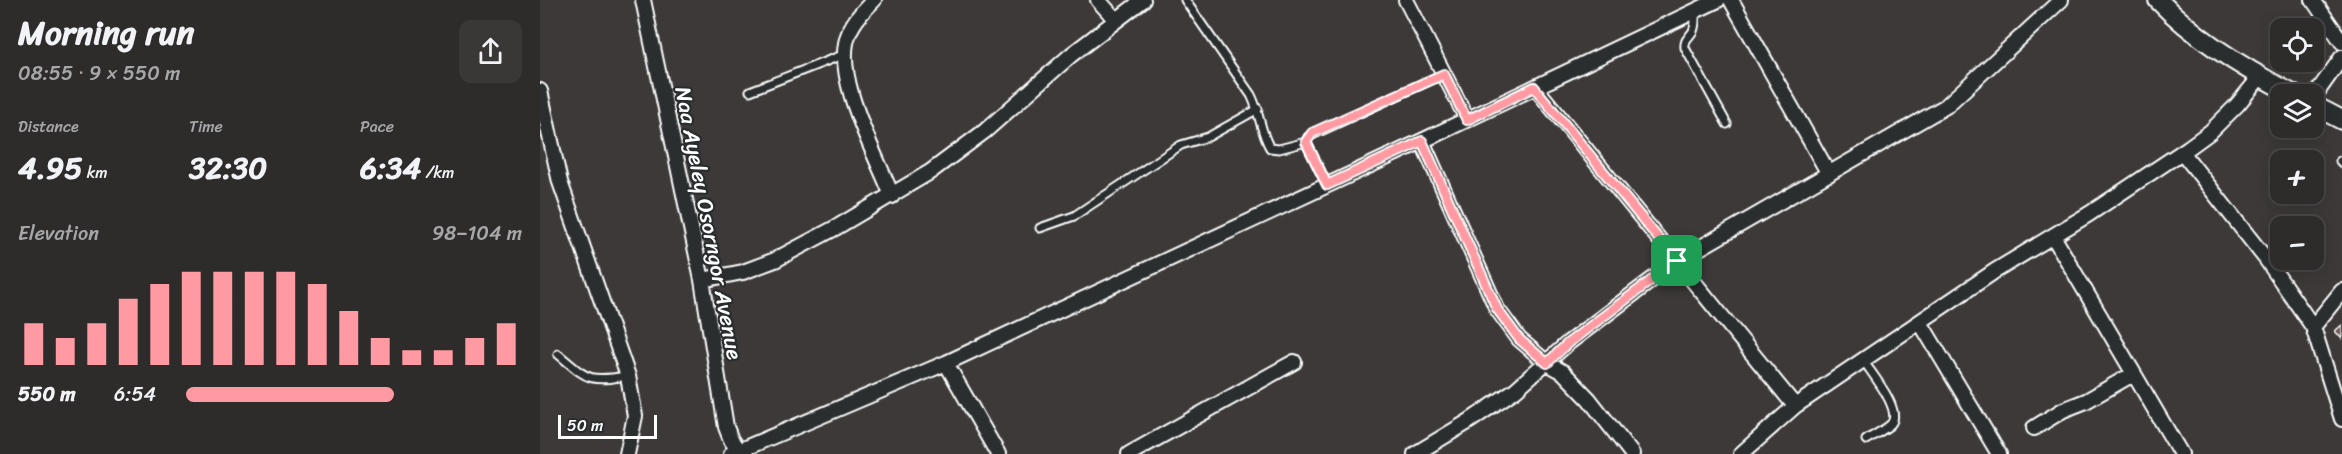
<!DOCTYPE html>
<html lang="en">
<head>
<meta charset="utf-8">
<style>
  :root { --surface:#2e2b2b; --page:#3a3737; --text:#f1f3f6; --muted:#a7a7a9; --line:#494747; --accent:#ff9aa2 }
  body { margin:0; font-family:Sriracha,sans-serif; background:var(--page); color:var(--text); height:100vh; display:flex; flex-direction:column; font-size:22px; white-space:nowrap }
  * { box-sizing:border-box; margin:0 }
  p { font-size:20px; color:var(--muted) }
  .icon { flex:none; width:33px; height:33px; fill:none; stroke:currentColor; stroke-width:2; stroke-linecap:round; stroke-linejoin:round }
  .map { position:relative; flex:1; overflow:hidden }
  .details { display:flex; flex-direction:column; background:var(--surface); width:540px }
  .details>* { flex:none }
  .buttons { position:absolute; left:1730px; top:18px; display:grid; gap:12px }
  .buttons a { display:grid; place-items:center; width:54px; height:54px; border-radius:12px; background:var(--surface); box-shadow:0 3px 15px #0003,0 0 0 2px var(--line); font-size:30px }
  .scale { position:absolute; left:18px; bottom:15px; width:99px; box-sizing:border-box; padding-left:6px; border:3px solid #fff; border-top:0; font-size:16px; line-height:21px; white-space:nowrap; color:#fff; -webkit-text-stroke:4px #2a2d2e; paint-order:stroke }
  .pin { position:absolute; display:grid; place-items:center; width:51px; height:51px; color:#fff; margin:-26px; border-radius:12px; box-shadow:0 3px 9px #0006 }
  .round { display:grid; place-items:center; flex:none; width:63px; height:63px; border-radius:12px; background:var(--page) }
  .headline { display:flex; align-items:center; justify-content:space-between; height:102px; padding:0 18px }
  h1 { font-size:33px; font-weight:700; line-height:45px }
  .figures { display:grid; grid-template-columns:repeat(3,1fr); gap:9px; height:102px; padding:6px 18px }
  .figures div { display:grid; align-content:center }
  .figures b { font-size:30px; font-weight:700 }
  .figures small { font-size:16px; font-weight:400 }
  .figures p { font-size:16px }
  .chart { height:168px; padding:12px 18px }
  .chart p { display:flex; justify-content:space-between }
  .chart svg { width:100%; height:108px; margin-top:6px; stroke:var(--accent); stroke-width:6 }
  ul { padding:0 18px; list-style:none; font-size:20px }
  li { display:grid; grid-template-columns:96px 72px 1fr; align-items:center; height:45px }
  li i { height:15px; border-radius:8px; background:var(--accent) }
  main { display:flex; flex:1; min-height:0 }
  .map>svg:first-child { display:block }
  .building { fill:#685654; stroke:#fff; stroke-width:1.5 }
  .lines { fill:none; stroke-linecap:round; stroke-linejoin:round }
  .service-casing { stroke:#fff; stroke-width:11 }
  .minor-casing { stroke:#fff; stroke-width:18 }
  .tertiary-casing { stroke:#fff; stroke-width:22 }
  .service { stroke:#2a2d2e; stroke-width:7 }
  .minor { stroke:#2a2d2e; stroke-width:14 }
  .tertiary { stroke:#2a2d2e; stroke-width:18 }
  .route-casing { stroke:#fff; stroke-width:12 }
  .route { stroke:#ff9aa2; stroke-width:8 }
  .labels { text-anchor:middle; dominant-baseline:central; stroke-width:4.5; stroke-linejoin:round; paint-order:stroke }
  .street-label { font-size:22px; fill:#fff; stroke:#2a2d2e }
</style>
</head>
<body>
<main>
<section class="details">
<div class="headline"><div><h1>Morning run</h1><p>08:55 · 9 × 550 m</p></div><a class="round"><svg class="icon" aria-label="share" viewBox="0 0 24 24"><path d="M12 15V3M7 8l5-5 5 5M5 13v7h14v-7"/></svg></a></div>
<div class="figures">
<div><p>Distance</p><b>4.95<small> km</small></b></div>
<div><p>Time</p><b>32:30</b></div>
<div><p>Pace</p><b>6:34<small> /km</small></b></div>
</div>
<div class="chart"><p><span>Elevation</span>98–104 m</p>
<svg viewBox="0 0 160 44" preserveAspectRatio="none"><path d="M5 44V27M15 44V33M25 44V27M35 44V17M45 44V11M55 44V6M65 44V6M75 44V6M85 44V6M95 44V11M105 44V22M115 44V33M125 44V38M135 44V38M145 44V33M155 44V27"/></svg>
</div>
<ul>
<li><b>550 m</b>6:54<i style="width:62%"></i></li>
</ul>
</section>
<div class="map">
<svg width="1802" height="454" viewBox="0 0 1802 454">
  <rect width="100%" height="100%" fill="#3d3939"/>
  <filter id="ink" filterUnits="userSpaceOnUse"><feTurbulence type="fractalNoise" baseFrequency=".0167" numOctaves="2"/><feDisplacementMap in="SourceGraphic" scale="12" xChannelSelector="R" yChannelSelector="G"/><feConvolveMatrix kernelMatrix="1 2 1 2 8 2 1 2 1" color-interpolation-filters="sRGB"/></filter>
  <g filter="url(#ink)">
    <!-- building -->
    <path class="building" d="M1802,325V339L1795,331Z"/>
    <g class="lines">
      <!-- service casing -->
      <g class="service-casing">
        <path id="service" d="M645,0L711,95C720,112 720,132 730,148L739,149L766,142
          M1155,11C1155,18 1156,24 1153,31C1149,38 1144,39 1145,48L1187,124
          M210,91L305,54
          M1800,161L1802,163
          M787,185L766,142L768,137L904,74
          M500,228L534,216L641,145L668,137L718,109
          M18,354C49,380 47,382 88,376
          M1323,360C1331,373 1363,410 1351,424C1345,430 1333,435 1326,440"/>
      </g>
      <!-- minor casing -->
      <g class="minor-casing">
        <path id="minor" d="M103,0L162,280L186,427L191,440L201,454
          M334,0C325,9 314,20 309,33C291,75 337,156 352,196
          M558,0L576,20
          M866,0L927,119
          M1191,0L1289,174
          M1773,0L1802,42
          M995,87L1255,406
          M0,91L20,182L88,376L95,416L87,454
          M1773,98L1802,57
          M882,141L957,309L979,339L1007,363L1023,372L1049,399L1092,454
          M1642,152L1726,259L1773,327L1802,419
          M1513,236L1641,454
          M162,280L203,272L235,260L297,227L390,172L445,131L531,55L603,0
          M1380,322L1459,454
          M1773,327L1802,291
          M406,363L458,454
          M1494,428L1523,410L1546,401L1593,374
          M191,454L406,363L882,141L1178,0
          M589,454L754,362
          M875,454L928,422L975,390L1028,343L1137,261L1406,106L1521,0
          M1201,454L1255,406L1455,271L1549,214L1648,148L1670,132L1697,105L1720,77"/>
      </g>
      <!-- tertiary casing -->
      <g class="tertiary-casing">
        <path id="tertiary" d="M1618,0C1657,40 1704,69 1753,94
          M1773,105L1802,120"/>
      </g>
      <!-- service -->
      <use href="#service" class="service"/>
      <!-- minor -->
      <use href="#minor" class="minor"/>
      <!-- tertiary -->
      <use href="#tertiary" class="tertiary"/>
    </g>
  </g>
  <g class="lines" filter="url(#ink)">
    <!-- route casing -->
    <g class="route-casing">
      <path id="route" d="M904,74L927,120L994,87L1137,261L1028,343L1007,363L979,339L957,309L882,141L787,185L766,142L772,133Z"/>
    </g>
    <!-- route -->
    <use href="#route" class="route"/>
  </g>
  <g class="labels">
    <!-- street labels -->
    <g class="street-label">
      <text transform="translate(169 223) rotate(79)">Naa Ayeley Osorngor Avenue</text>
    </g>
  </g>
</svg>
<div class="buttons">
<a><svg class="icon" aria-label="locate" viewBox="0 0 24 24"><circle cx="12" cy="12" r="6"/><path d="M12 2v4M12 18v4M2 12h4M18 12h4"/></svg></a>
<a><svg class="icon" aria-label="layers" viewBox="0 0 24 24"><path d="M12 4l9 5-9 5-9-5zM3 14l9 5 9-5"/></svg></a>
<a>+</a>
<a>−</a>
</div>
<div class="scale">50 m</div>
<div class="pin" style="left:1137px;top:261px;background:#1e9e55"><svg class="icon" aria-label="arrive" viewBox="0 0 24 24"><path d="M6 21V4h12l-3 4 3 4H6"/></svg></div>
</div>
</main>
</body>
</html>
